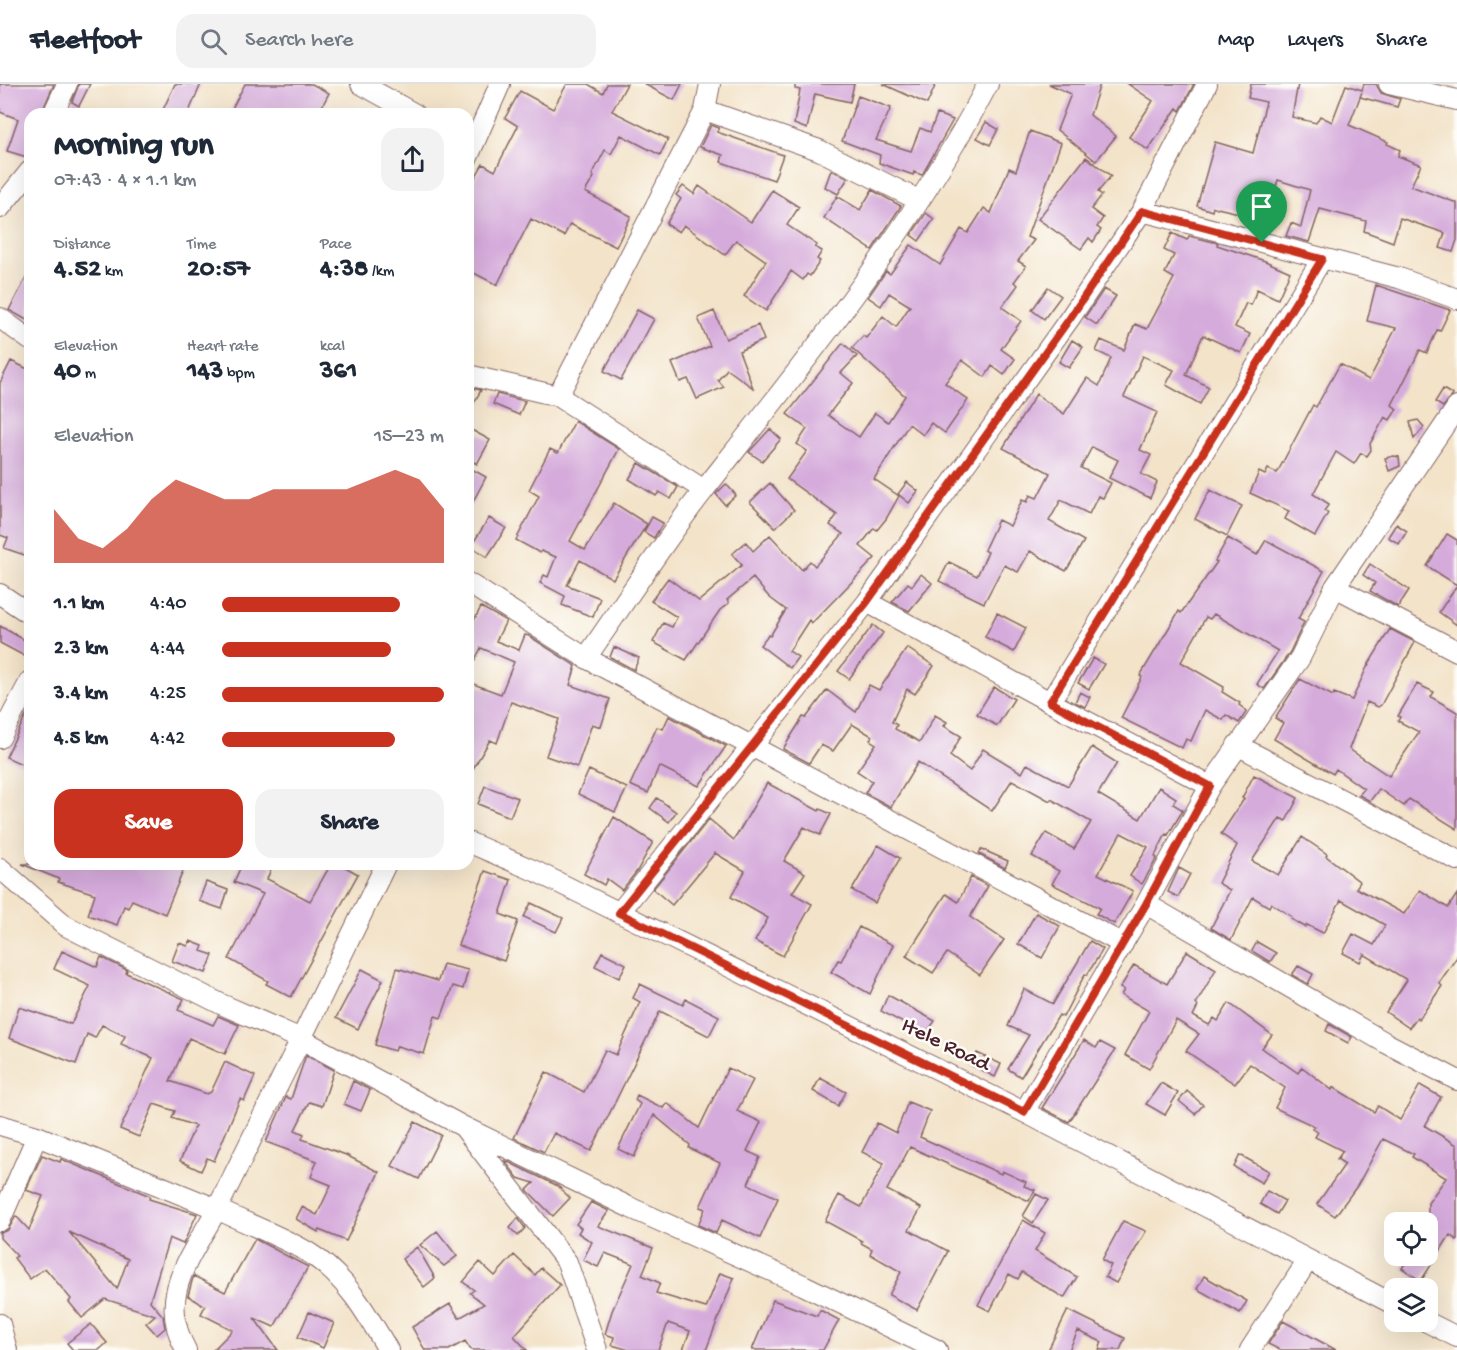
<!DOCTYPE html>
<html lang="en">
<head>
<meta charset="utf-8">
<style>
  :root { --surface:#fff; --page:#f2f2f3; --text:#1f2937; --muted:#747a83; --line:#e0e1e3; --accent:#c8321e }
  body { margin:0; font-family:"Gochi Hand",sans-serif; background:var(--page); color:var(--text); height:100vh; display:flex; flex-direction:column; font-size:22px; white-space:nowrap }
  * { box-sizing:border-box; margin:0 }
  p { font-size:20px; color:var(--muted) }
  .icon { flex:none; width:33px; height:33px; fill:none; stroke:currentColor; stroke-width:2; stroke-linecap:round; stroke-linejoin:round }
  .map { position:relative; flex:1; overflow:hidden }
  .details { position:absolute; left:24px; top:24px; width:450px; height:762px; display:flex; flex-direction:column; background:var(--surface); border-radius:18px; box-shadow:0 6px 24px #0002 }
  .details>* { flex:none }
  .fabs { position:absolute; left:1384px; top:1128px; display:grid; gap:12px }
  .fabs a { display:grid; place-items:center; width:54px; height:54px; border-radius:12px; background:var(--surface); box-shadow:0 6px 24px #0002; font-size:30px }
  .pin { position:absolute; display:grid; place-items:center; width:51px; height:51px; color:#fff; margin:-62px -26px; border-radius:50% 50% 50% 0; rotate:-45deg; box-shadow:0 0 6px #0007 }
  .pin .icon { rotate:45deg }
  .round { display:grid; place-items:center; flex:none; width:63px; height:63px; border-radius:18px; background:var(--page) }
  .headline { display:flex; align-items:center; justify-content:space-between; height:102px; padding:0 30px }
  h1 { font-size:33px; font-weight:700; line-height:45px }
  .metrics { display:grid; grid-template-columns:repeat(3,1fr); gap:9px; height:102px; padding:6px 30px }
  .metrics div { display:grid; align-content:center }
  .metrics b { font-size:26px; font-weight:700 }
  .metrics small { font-size:16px; font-weight:400 }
  .metrics p { font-size:16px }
  .chart { height:168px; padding:12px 30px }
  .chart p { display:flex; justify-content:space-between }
  .chart svg { width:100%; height:108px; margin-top:6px; fill:var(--accent); opacity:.7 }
  .cta { display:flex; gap:12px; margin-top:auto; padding:12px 30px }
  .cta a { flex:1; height:69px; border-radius:18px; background:var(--accent); color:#fff; font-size:24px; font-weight:700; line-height:69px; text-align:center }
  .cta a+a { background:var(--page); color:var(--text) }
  ul { padding:0 30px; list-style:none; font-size:20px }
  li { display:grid; grid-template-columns:96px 72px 1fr; align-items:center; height:45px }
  li i { height:15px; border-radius:8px; background:var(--accent) }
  header { display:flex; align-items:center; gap:36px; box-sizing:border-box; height:84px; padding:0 30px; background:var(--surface); border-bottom:2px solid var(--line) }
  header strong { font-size:28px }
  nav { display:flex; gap:33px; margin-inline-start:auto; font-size:21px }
  .search { width:420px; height:54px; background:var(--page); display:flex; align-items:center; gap:15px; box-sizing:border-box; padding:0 21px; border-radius:18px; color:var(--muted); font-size:22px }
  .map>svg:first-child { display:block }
  .building { fill:#d5abdb; fill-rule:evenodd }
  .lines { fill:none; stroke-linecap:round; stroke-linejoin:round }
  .minor-casing { stroke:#856462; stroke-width:22 }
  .minor { stroke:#fff; stroke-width:20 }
  .route-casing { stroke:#fff; stroke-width:12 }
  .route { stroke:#c8321e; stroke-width:8 }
  .labels { text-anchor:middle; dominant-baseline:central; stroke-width:5; stroke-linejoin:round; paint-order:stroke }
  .street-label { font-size:22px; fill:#4a1f2b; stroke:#fdfcf7 }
</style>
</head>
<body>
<header>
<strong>Fleetfoot</strong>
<div class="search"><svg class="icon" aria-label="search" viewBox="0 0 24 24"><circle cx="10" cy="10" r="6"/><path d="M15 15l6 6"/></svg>Search here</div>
<nav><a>Map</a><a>Layers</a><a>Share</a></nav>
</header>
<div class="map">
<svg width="1457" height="1266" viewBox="0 0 1457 1266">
  <rect width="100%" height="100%" fill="#fdfcf7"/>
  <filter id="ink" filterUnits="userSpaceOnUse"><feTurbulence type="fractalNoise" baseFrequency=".0167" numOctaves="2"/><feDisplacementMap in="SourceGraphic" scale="12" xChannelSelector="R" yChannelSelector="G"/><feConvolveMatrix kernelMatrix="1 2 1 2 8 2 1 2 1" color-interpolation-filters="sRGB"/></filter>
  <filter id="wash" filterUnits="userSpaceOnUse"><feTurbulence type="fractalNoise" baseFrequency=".008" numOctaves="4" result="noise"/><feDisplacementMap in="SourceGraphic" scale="24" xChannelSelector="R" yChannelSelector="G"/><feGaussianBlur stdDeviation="1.35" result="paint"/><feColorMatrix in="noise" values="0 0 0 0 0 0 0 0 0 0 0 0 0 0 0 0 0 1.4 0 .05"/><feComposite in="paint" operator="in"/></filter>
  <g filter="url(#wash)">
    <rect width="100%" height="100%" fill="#f3e3c9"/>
    <g id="blocks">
      <!-- building -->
      <path class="building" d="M0,0H54L41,30H30V74L7,67L18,35L0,28Z
        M79,0H90L79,22L72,18Z
        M175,0H201L188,30H161Z
        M245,0H312L329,9L318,30H229Z
        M567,0H588L603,9L607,0H627L612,27L668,55L660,71L621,51L611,70L605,66L592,91L594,93L585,108L631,132L616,163L570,140L564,152L531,135L497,201L468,186V106L483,80L495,87L518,42L505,34L520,7L553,25Z
        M644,0H682L674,16Z
        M795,0H854L850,18L815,10L807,45L794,40L800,6L795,5Z
        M883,0H936L927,20Z
        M1049,0H1100L1090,31L1116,52L1096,77L1057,46L1071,10Z
        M1128,0H1194L1180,27L1177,24L1148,66L1129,53L1153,17Z
        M1251,0H1298L1292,33L1316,39L1320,32L1332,38L1346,1L1362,6L1364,0H1376L1381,9L1400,15L1397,23L1360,13L1362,8L1349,41L1388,58L1387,60L1400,66L1398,72L1421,81L1411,102L1457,119V156L1453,168L1440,164L1445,149L1400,134L1393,158L1364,147L1366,137L1320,125L1309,158L1286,152L1291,139L1301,143L1310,106L1278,96L1275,106L1264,103L1256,137L1242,134L1243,130L1213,123L1212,127L1197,122L1215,58L1253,69L1266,18L1248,14Z
        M858,12L891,24L876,56L911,67L920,44L930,48L937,30L953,36L922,91L914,88L913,91L879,79L880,71L842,57Z
        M986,38L998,45L990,61L977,54Z
        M711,41L719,44L717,48L783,71L774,96L721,78L723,71L700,63Z
        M1030,47L1061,59L1027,153L1034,156L1018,177L1026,182L1014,198L1018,201L1002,223L1021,237L1001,265L1015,275L1004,291L992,282L985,293L962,276L945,299L968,316L945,349L931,339L923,351L909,340L874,395L899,412L886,435L877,446L874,444L860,462L875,474L812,539L809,536L789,567L798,573L790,584L760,561L768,551L770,552L786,526L769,513L753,494L727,516L729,519L720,526L686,576L653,558L663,539L672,543L677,533L651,517L668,494L699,517L742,481L732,470L746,458L753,467L770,451L802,486L810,477L815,482L843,450L830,441L837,431L787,395L807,367L797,360L807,345L787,330L843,259L857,272L841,289L853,299L828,331L859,353L875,329L888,338L905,312L852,264L863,252L866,254L883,232L896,243L910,222L889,209L881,222L868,213L886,187L890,190L911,161L940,181L961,145L968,149L984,124L991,129L1009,84L1016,87Z
        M1086,73L1111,92L1098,108L1102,111L1091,125L1103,134L1097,143L1101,146L1093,158L1089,154L1081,165L1038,135Z
        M831,86L848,94L838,110L825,103Z
        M683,102L694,110L699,102L751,138L772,106L799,123L787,141L817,161L815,163L822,167L817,175L820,177L810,192L807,190L803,196L791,187L766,227L744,212L766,177L736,156L725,171L684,141L679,148L666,140L681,115L676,111Z
        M872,106L901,122L872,166L824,134L837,112L860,126Z
        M926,129L934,135L919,157L911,151Z
        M1172,149L1187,156L1189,152L1218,159L1217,161L1265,177L1290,188L1278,215L1257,205L1251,221L1246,219L1235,243L1250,250L1241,269L1203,251L1186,291L1209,303L1200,320L1166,301L1174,286L1143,272L1124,313L1157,328L1140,366L1151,371L1141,390L1157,398L1150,414L1109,394L1118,376L1092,363L1081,384L1111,399L1103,414L1098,412L1089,430L1061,416L1049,437L1084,457L1066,487L1030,467L1018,488L1004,481L984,519L939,497L949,478L977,492L988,468L984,466L998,436L1010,442L1022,416L1027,418L1030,411L1037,414L1050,389L1003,364L1036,310L1064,330L1087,294L1099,302L1111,274L1096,267L1101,256L1124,266L1135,240L1147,245L1174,194L1165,189L1174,171L1164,166Z
        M30,187V238L9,226Z
        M1376,201L1450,226L1440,247L1437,246L1427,269L1420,266L1392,321L1397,325L1390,336L1385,333L1370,360L1371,366L1367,372L1361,369L1354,380L1336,368L1313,410L1329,420L1324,427L1328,429L1315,452L1285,435L1289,427L1250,409L1259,388L1265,391L1268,385L1277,389L1313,321L1316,323L1340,280L1369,296L1396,244L1367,237Z
        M1048,203L1061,212L1044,235L1032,226Z
        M1104,205L1116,212L1097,241L1085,233Z
        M637,226L654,235L621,296L604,287Z
        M714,227L726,255L758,241L764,256L739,267L753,304L727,285L718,296L724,303L697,315L688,295L680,298L672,279L710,262L698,234Z
        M1072,256L1083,263L1069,284L1059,278Z
        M11,277L30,286V473L4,464L8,454L0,451V299Z
        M468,303L481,306L468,330Z
        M1443,305L1453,311L1443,323L1435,318Z
        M497,310L525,317L519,331L493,320Z
        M1418,336L1424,343L1414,355L1410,338Z
        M575,337L619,365L570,457L585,466L614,419L647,440L613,495L580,476L567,501L600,514L593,533L562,521L565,512L540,499L544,491L548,493L556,473L541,467L540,469L516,456L539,412L529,406L550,365L558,369Z
        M468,344L490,356L477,380L468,375Z
        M770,345L781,355L762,377L749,368Z
        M1394,372L1399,373L1400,382L1389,387L1385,374Z
        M639,379L678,403L671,415L659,408L656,412L629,395Z
        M468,383L486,393L468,427Z
        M907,398L918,407L909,419L898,410Z
        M770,399L794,426L775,444L750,418Z
        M726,400L736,411L725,421L716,410Z
        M1210,406L1242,422L1227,452L1195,435Z
        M652,433L663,439L654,454L644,448Z
        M489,434L506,444L487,473L471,462Z
        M1396,440L1407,447L1399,460L1388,453Z
        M1447,450L1457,456V541L1439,528L1457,501L1427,482Z
        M1228,454L1257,471L1266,456L1324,487L1298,535L1304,538L1290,568L1264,605L1257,600L1278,567L1214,530L1210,535L1206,533L1181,578L1224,603L1222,608L1240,619L1239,621L1247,627L1239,639L1226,631L1223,636L1205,626L1191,657L1186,655L1182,664L1121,634L1142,593L1140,592L1179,527L1181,529L1217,478L1215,477Z
        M1370,480L1409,506L1398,523L1370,507L1375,499L1363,491Z
        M921,490L932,499L909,527L892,518L908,499L912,502Z
        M481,523L506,537L496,557L519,566L525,551L529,552L576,582L570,601L610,615L601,643L592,640L577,683L546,672L559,635L511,618L497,659L490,656L468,693V598L501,610L514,578L481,564L468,589V548Z
        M997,529L1026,544L1014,568L985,553Z
        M873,541L883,549L849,595L838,587Z
        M0,542L30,559V575L0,559Z
        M1390,545L1415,558L1381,621L1378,623L1367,618L1349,665L1389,692L1419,648L1398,637L1400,633L1398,632L1417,600L1434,608L1431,613L1457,628V745L1409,715L1404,722L1379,705L1370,717L1359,711L1364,705L1336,685L1333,690L1274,655L1283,639L1275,634L1300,595L1333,612L1334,609L1352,616L1367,583Z
        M614,563L639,574L634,586L610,573Z
        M907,564L934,582L915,610L907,605L892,638L897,641L895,645L920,658L935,631L947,638L944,642L961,652L950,672L970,687L983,665L1022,689L1027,680L1068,702L1092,663L1117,679L1098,710L1140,735L1159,703L1176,714L1173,720L1183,726L1168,751L1166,750L1155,772L1157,774L1142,800L1130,792L1148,763L1121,749L1098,790L1133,807L1114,840L1096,830L1100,824L1052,800L1059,787L1032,772L1046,749L1074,765L1091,738L1051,715L1050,717L1012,696L992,727L918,678L891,723L865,709L872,697L857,687L876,660L870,656L872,652L852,640L833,667L821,661L809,679L783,665L803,633L806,634L827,606L856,628L869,601L879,606Z
        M1093,574L1104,580L1089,605L1078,599Z
        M994,603L1014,615L997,642L977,630Z
        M1080,608L1090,613L1085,623L1075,618Z
        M30,623V673L26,682L6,673Z
        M669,632L726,662L699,702L659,682L648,709L630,701L657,643L663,645Z
        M589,686L627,704L615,728L578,710Z
        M1254,691L1298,714L1286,737L1280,734L1252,777L1278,791L1302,753L1327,770L1326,772L1360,798L1356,804L1404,830L1420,806L1448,824L1457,810V873L1439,899L1442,902L1419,935L1417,933L1409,944L1386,928L1407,896L1364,870L1360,878L1343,869L1353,850L1374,861L1385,841L1341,816L1323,849L1307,841L1305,843L1291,835L1292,833L1271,819L1269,823L1253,813L1231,856L1211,844L1230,806L1218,799L1237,761L1221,750L1244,715L1242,714Z
        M767,699L819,727L820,725L831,730L820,751L804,743L784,777L805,789L792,809L812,820L783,872L755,857L768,834L731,813L745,787L715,769L672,821L653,805L709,735L734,756Z
        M485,702L518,714L510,733L478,720Z
        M657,714L676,728L669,738L650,724Z
        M614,733L653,758L637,787L622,806L607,795L604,801L584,790Z
        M878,761L900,774L875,819L852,806Z
        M981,765L1008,777L1005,784L979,770Z
        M22,780H186L165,830L132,816L128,824L124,822L117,841L88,831L95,810L58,798L59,795Z
        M242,780H273L267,795L310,817L331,780H340L358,790L291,913L266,900L268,897L229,875L263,810L234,798Z
        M1179,784L1190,790L1178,813L1168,808Z
        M485,787L511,796L500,830L518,837L504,877L458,861Z
        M971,793L988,802L970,833L1004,856L980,891L947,869L933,889L906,872L946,810L958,818Z
        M206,798L228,806L222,825L199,817Z
        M531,819L563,834L556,848L524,833Z
        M1036,829L1060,842L1042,874L1018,860Z
        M859,843L893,861L870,910L831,888L838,876L841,877Z
        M190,857L203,862L201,867L213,871L206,889L172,877L179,859L188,862Z
        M1090,857L1103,865L1087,891L1085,890L1063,933L1059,931L1021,993L1008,985L1029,951L1008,942L1024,905L1053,920Z
        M1257,858L1276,869L1270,878L1252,867Z
        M62,867L97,883L101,873L127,886L126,889L184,915L178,926L213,941L218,932L239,941L225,970L189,954L170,997L207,1010L211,1008L225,978L255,992L244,1017L240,1015L214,1077L207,1074L201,1087L180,1077L195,1042L172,1034L175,1027L154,1020L139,1053L120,1045L153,974L121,960L125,952L102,941L95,954L87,950L76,980L9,954L19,923L71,940L90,902L54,885Z
        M1187,867L1216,885L1196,920L1198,922L1193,932L1209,941L1214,934L1218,937L1229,919L1272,951L1262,964L1298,989L1302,983L1332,1006L1333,1003L1374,1028L1378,1022L1400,1036L1420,1001L1441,1013L1425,1042L1457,1061V1156L1450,1151L1421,1197L1402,1184L1410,1172H1428V1119L1446,1094L1412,1073L1414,1070L1383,1055L1357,1102L1335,1132L1317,1120L1345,1080L1337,1075L1343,1067L1315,1053L1318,1048L1312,1045L1314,1042L1275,1024L1285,1004L1250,980L1235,1000L1186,967L1199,950L1176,936L1149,985L1125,971L1149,927L1121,911L1124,906L1120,904L1134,881L1167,900Z
        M602,868L626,880L619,894L595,882Z
        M443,880L468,886L463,905L453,902L441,934L435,932L424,970L397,962L395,967L375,961L397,884L438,897Z
        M1298,882L1313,890L1308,900L1292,891Z
        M362,885L383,896L358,945L336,934Z
        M640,900L683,921L686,915L719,932L709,952L660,927L591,1067L554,1049L544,1068L514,1054L546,988L584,1008L605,966L616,971L640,918L633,914Z
        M888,911L935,937L925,951L881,927Z
        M1329,940L1352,953L1348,959L1326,947Z
        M1084,956L1096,964L1100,958L1115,966L1069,1038L1042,1024Z
        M977,969L1001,980L995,993L971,981Z
        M306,971L334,986L322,1022L309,1018L295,1046L304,1050L302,1055L346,1071L379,1088L346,1157L319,1146L318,1148L296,1135L302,1123L317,1131L331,1101L311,1093L317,1077L266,1058L286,1013L291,1015Z
        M728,984L753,996L737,1027L761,1038L747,1067L760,1073L748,1100L778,1114L760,1154L722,1136L716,1149L698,1141L705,1125L700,1123L720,1079L689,1064L690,1061L654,1031L634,1073L618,1065L640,1020L635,1016L637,1011L663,1024L667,1019L699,1044Z
        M820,994L846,1008L838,1022L813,1007Z
        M353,997L370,1006L361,1027L344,1020Z
        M1161,999L1178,1009L1165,1031L1146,1020Z
        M1187,1007L1203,1021L1195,1030L1179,1017Z
        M908,1018L930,1027L920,1053L1001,1090L1002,1087L1026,1098L1024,1102L1035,1106L1029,1117L910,1063L887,1106L921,1124L909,1146L948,1167L917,1226L889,1211L901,1188L870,1170L872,1165L861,1159L862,1157L825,1137L839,1111L861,1123L884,1079L862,1068L877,1039L896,1049Z
        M415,1038L441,1051L419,1095L392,1082Z
        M42,1071L60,1078L61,1075L150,1112L149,1115L197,1130L183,1160L169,1154L150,1217L163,1232L165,1244L157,1251L146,1239L155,1231L105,1215L82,1234L69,1218L71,1215L45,1184L30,1195L14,1174L17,1172L0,1154V1149L8,1146L16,1132L29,1146L43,1112L26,1106ZM69,1148L128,1175L117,1205Z
        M1240,1071L1269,1087L1262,1099L1234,1083Z
        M504,1076L558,1102L570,1114L553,1132L527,1106L534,1099L518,1094Z
        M1267,1107L1285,1117L1277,1130L1260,1120Z
        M1036,1110L1048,1116L1033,1139L1023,1132Z
        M591,1118L609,1127L598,1142L653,1164L642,1191L660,1199L656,1209L706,1224L720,1189L734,1194L706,1266H683L690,1247L668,1239L658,1266H629L612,1261L614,1253L605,1250L612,1227L633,1180L605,1169L598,1183L583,1176L592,1158L578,1149L581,1144L576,1140Z
        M518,1134L525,1144L518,1152L510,1144Z
        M1023,1136L1045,1149L1035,1167L1077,1193L1064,1214L1022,1188L1018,1195L1009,1190L990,1227L978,1221Z
        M1123,1137L1146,1147L1116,1199L1105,1193L1111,1181L1102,1176Z
        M437,1147L457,1172L444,1182L420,1161Z
        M255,1155L308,1183L274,1243L254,1234L278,1266H213L233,1246L201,1230L205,1222L188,1212L192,1197L194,1192L225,1208Z
        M417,1163L435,1194L424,1203L402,1175Z
        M514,1171L535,1191L541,1184L560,1201L514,1252L527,1266H471L465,1257L449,1266H425L412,1243L450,1220L459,1234L484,1220L470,1209L474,1206L463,1198L480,1178L495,1192Z
        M1204,1192L1247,1217L1240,1229L1197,1205Z
        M773,1216L817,1232L820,1226L839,1236L823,1266H752Z
        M1068,1226L1125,1254L1120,1266H1099L1102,1258L1078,1247L1069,1266H1048Z
        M309,1228L334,1239L323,1264L298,1253Z
        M1283,1237L1336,1266H1280L1268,1260Z
        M91,1240L107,1259L99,1266H73L67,1259Z"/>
    </g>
  </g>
  <g filter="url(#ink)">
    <use href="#blocks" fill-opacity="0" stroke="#856462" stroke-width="1.5"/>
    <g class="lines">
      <!-- minor casing -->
      <g class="minor-casing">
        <path id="minor" d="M361,0L415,30
          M1389,0L1457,16
          M705,26L819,66L918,116
          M53,30L67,0
          M468,73L500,0
          M0,124L30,87
          M1142,127L1399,194L1457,215
          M0,234L30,256
          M468,291L558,312L704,406
          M558,312L705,26L710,0
          M468,499L586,574L1123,860
          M1335,503L1457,567
          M0,510L30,530
          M867,518L1050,618L1210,702
          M586,574C625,518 662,460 704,406C806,277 911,147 988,0
          M1050,618L1322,175
          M0,654L30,597
          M1237,661L1457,776
          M468,758L535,787L1024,1028L1395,1221
          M0,784L66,842L221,920L301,955L386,780
          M1146,820L1386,959L1457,996
          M619,829L867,518L1070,234L1142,127L1207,0
          M1024,1028L1146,820L1210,702L1300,574L1335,503L1457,323
          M0,1041L37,1052L217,1125L301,955L464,1043L631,1124L803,1201L937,1266
          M465,1045L567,1178L597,1266
          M0,1137L37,1052
          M1427,1238L1457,1253
          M0,1240L7,1266
          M186,1266C156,1212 191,1173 217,1125C247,1140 281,1152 309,1169C345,1191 368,1231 388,1266
          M1250,1266L1308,1176"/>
      </g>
      <!-- minor -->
      <use href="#minor" class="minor"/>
    </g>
  </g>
  <g class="lines" filter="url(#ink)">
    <!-- route casing -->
    <g class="route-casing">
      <path id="route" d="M1142,127L1322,175L1050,618L1210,702L1146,820L1024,1028L619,829L867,518L1070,234Z"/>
    </g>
    <!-- route -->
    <use href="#route" class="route"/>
  </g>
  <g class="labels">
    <!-- street labels -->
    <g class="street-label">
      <text transform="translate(945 962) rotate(26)">Itele Road</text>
    </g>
  </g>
</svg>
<div class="fabs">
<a><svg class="icon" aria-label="locate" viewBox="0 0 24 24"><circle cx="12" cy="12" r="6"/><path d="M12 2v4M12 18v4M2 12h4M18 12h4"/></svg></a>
<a><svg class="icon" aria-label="layers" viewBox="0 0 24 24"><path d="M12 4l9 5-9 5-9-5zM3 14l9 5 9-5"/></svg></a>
</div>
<div class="pin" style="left:1262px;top:159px;background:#1e9e55"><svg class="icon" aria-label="arrive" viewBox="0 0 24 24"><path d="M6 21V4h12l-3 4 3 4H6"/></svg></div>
<section class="details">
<div class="headline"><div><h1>Morning run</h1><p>07:43 · 4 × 1.1 km</p></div><a class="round"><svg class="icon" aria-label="share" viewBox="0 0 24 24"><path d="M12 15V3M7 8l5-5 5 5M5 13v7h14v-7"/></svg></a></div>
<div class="metrics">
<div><p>Distance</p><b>4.52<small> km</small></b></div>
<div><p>Time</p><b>20:57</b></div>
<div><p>Pace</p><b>4:38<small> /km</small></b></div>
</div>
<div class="metrics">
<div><p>Elevation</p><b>40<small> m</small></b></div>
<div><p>Heart rate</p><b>143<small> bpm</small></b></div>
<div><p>kcal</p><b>361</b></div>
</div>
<div class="chart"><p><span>Elevation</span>15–23 m</p>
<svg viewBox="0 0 160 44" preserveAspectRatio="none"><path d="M0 44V22L10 34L20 38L30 30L40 18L50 10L60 14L70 18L80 18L90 14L100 14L110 14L120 14L130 10L140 6L150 10L160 22V44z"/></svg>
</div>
<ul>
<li><b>1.1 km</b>4:40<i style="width:80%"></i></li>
<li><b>2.3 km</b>4:44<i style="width:76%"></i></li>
<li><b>3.4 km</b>4:25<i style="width:100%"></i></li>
<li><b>4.5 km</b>4:42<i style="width:78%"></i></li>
</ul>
<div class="cta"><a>Save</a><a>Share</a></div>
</section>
</div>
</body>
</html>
